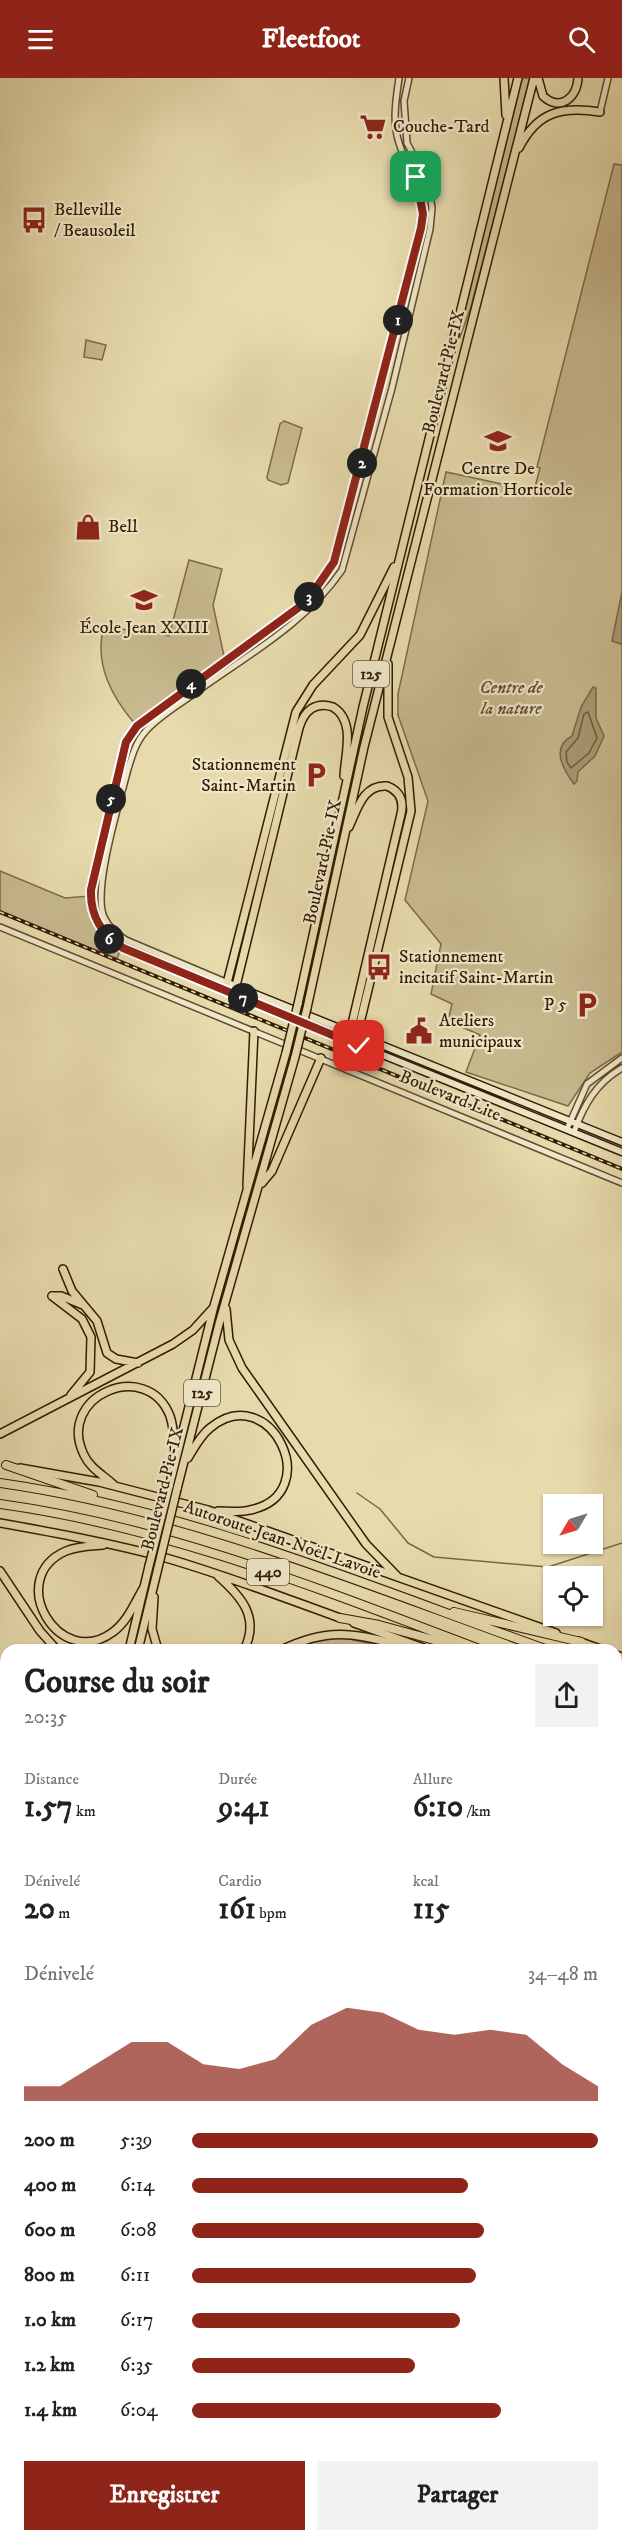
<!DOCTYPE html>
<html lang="fr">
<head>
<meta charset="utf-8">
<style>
  :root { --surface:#fff; --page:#f2f2f2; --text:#202124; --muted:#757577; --accent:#8f2418 }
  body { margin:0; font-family:"IM FELL DW Pica",serif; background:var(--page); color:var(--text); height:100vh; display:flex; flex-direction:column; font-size:22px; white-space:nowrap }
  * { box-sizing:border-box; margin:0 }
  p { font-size:20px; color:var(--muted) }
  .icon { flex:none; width:33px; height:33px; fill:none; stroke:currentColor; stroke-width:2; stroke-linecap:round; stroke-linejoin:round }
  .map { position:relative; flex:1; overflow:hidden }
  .side { position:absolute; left:0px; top:1566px; width:622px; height:898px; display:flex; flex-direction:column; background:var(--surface); border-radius:18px 18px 0 0; box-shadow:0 2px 4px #0004 }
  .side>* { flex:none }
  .needle { width:39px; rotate:232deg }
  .tools { position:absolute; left:543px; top:1416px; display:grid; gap:12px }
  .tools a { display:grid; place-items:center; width:60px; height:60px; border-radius:0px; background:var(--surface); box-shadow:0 2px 4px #0004; font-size:30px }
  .pin { position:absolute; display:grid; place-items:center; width:51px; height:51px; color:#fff; margin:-26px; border-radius:12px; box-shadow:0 3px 9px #0006 }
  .km { position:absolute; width:30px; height:30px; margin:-15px; border-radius:50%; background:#222; color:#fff; font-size:16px; line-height:30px; text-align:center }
  .round { display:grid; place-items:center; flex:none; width:63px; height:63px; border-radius:0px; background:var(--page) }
  .summary { display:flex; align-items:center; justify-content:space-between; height:102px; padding:0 24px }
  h1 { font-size:33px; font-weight:700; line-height:45px }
  .figures { display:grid; grid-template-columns:repeat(3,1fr); gap:9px; height:102px; padding:6px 24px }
  .figures div { display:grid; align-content:center }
  .figures b { font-size:30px; font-weight:700 }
  .figures small { font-size:16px; font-weight:400 }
  .figures p { font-size:16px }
  .chart { height:168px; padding:12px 24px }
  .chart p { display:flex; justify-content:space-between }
  .chart svg { width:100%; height:108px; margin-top:6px; fill:var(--accent); opacity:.7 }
  .button { display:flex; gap:12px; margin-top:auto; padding:12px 24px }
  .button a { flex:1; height:69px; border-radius:0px; background:var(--accent); color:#fff; font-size:24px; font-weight:700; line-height:69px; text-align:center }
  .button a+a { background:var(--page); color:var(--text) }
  ul { padding:0 24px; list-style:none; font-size:20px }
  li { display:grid; grid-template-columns:96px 72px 1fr; align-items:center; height:45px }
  li i { height:15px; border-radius:8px; background:var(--accent) }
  header { display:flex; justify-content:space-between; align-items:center; height:78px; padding:0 24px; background:var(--accent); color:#fff; font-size:27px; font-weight:700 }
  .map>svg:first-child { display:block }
  .green { fill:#c8ba90; stroke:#7e6a48; stroke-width:1.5 }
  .water { fill:#aa9a73; stroke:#7a6745; stroke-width:1.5 }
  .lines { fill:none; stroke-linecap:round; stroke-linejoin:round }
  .shore { stroke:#6e5a3a; stroke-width:1.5 }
  .stream { stroke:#7a6745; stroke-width:1.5 }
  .tertiary-casing { stroke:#604b2c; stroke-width:8 }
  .secondary-casing { stroke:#331b01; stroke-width:9 }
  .primary-casing { stroke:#331b01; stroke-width:10 }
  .trunk-casing { stroke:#331b01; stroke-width:10 }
  .motorway-casing { stroke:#331b01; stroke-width:10 }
  .tertiary { stroke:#efe8ca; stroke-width:5 }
  .secondary { stroke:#efe8ca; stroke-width:6 }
  .primary { stroke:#e7dbad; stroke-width:7 }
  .trunk { stroke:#e7dbad; stroke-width:7 }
  .motorway { stroke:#e7dbad; stroke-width:8 }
  .rail-casing { stroke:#331b01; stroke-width:4 }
  .rail { stroke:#efe8ca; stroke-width:1.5; stroke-dasharray:4.5; stroke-linecap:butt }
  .trunk-bridge-casing { stroke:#331b01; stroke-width:10; stroke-linecap:butt }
  .trunk-bridge { stroke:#e7dbad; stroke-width:7 }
  .route-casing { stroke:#fff; stroke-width:12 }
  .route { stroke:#8f2418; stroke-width:8 }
  .labels { text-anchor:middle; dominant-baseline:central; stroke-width:4.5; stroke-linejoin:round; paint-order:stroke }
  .shield { fill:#efe8ca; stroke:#6b583d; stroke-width:1.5 }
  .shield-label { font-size:16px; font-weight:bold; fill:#331b01 }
  .poi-label { font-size:18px; fill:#331b01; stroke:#efe8ca; text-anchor:start }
  .street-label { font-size:18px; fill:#331b01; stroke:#efe8ca }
  .park-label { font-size:18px; font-style:italic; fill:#604b2c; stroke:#efe8ca }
</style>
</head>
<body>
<header><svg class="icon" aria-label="menu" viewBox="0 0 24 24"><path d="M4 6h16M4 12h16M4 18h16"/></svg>Fleetfoot<svg class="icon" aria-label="search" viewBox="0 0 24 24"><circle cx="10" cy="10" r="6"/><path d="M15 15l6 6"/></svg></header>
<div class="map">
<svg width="622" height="2464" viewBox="0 0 622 2464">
  <rect width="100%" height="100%" fill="#e7dbad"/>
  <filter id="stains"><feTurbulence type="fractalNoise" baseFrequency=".00333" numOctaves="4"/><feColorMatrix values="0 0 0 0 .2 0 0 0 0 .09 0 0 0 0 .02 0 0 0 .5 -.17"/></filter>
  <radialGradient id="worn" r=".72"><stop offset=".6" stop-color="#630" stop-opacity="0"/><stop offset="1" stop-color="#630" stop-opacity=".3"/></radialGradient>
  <!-- green -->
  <path class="green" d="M522,0H530L471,229L460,259L458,255Z
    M614,86L622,87V974L590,995L568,1028L466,994L480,957L448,943L452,926L431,916L441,866L405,822L428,723L398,637V616L446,394L534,413L540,390L537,389Z
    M86,262L106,267L102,282L84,279Z
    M284,343L302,350L288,405L281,407L268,402L267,399L280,346Z
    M189,482L222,491L213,527L224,578L135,646C112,619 95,588 103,551L147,552L169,558Z
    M0,793L65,820L90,818C94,838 104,858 121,870L117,881L0,833Z
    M345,1560L398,1572H292L322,1561Z
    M622,1917V2430L616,2426V1928Z
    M0,2136L6,2138V2184L0,2182Z"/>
  <!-- water -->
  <path class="water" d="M622,514V566H621L612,563Z
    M593,609L596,610V640L604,658L595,678L578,694L577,703L574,706C562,690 551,669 572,658L581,629Z"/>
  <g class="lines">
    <!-- shore -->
    <path class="shore" d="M588,634L597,660L589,675L571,690L567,684L566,674L578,660L584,636Z"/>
    <!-- stream -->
    <path class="stream" d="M357,1415L380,1431L408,1465L434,1479L548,1489L622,1465
      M0,2151L6,2153
      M160,2464L161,2459"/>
    <!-- tertiary casing -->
    <g class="tertiary-casing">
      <path id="tertiary" d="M600,34L608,0
        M0,849L622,1105
        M228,905L126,862C117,856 109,850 104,839C92,812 120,723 128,691C132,678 136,664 145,654C157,640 174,630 188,620C242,580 304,548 342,492L392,310L430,151L432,130L428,105L407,65L404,23L409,0
        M225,913L123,870L107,858L95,840L91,812L126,664L137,648L298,530L312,516L334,485L421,150C425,108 410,100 399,65C392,44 396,21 399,0
        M567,1051L587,1006L622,980
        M574,1054C584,1027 596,1005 622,990
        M616,1850L622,1843
        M0,1988L6,1968
        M0,2043L6,2022
        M611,2458L618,2464"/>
    </g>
    <!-- secondary casing -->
    <g class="secondary-casing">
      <path id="secondary" d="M228,905L622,1064
        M225,913L622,1074"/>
    </g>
    <!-- primary casing -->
    <g class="primary-casing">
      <path id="primary" d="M354,1545L429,1572
        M616,1640L622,1642"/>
    </g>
    <!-- trunk casing -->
    <g class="trunk-casing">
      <path id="trunk" d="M504,0L506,37
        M538,0L543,18C560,34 577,20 578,0
        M519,70C537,34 561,28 600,34
        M225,913L296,634L313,607L360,557L394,489
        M234,916L299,650C304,633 315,623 333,629C356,643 345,676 344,698
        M298,926L363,629L518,0
        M307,930L364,669L534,0
        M348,963L401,736C404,723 400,713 387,708C363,706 357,732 349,749
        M355,966L411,733L408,699L388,639V586
        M262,1105L272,1093L321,980
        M247,1108L254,953
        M63,1191L72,1213L97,1243L107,1275L116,1281L138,1285
        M52,1218L82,1241L91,1259L90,1294L71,1317
        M52,1218H61L83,1227
        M226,1231L229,1262L242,1290L366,1466L397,1498
        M0,1356L173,1266L193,1252L213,1230
        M188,1380C194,1370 200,1358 210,1350C270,1300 327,1416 250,1432C240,1435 228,1433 218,1433
        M20,1390L99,1404L208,1432L556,1555
        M113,1406C103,1397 90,1390 84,1377C55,1318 147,1279 170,1338C174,1349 174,1363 175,1375
        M169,1409L214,1228L286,975
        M177,1411L219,1246L295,979
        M0,1445C56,1455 111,1465 166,1480C225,1497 282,1519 340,1540
        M103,1467C91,1468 78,1468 66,1473C4,1500 59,1594 113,1554C128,1543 135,1524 144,1509
        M0,1493L40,1553L57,1572
        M218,1498C242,1519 260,1540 244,1572
        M154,1519L152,1551L158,1572
        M578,1563L603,1572
        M129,1572L149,1488
        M138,1572L158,1490
        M281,1572C339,1544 364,1560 421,1572
        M616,1577L622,1579"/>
    </g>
    <!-- motorway casing -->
    <g class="motorway-casing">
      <path id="motorway" d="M6,1387L93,1417
        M0,1405C190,1432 368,1508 548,1572
        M0,1426C168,1449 325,1513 482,1572
        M454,1534L581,1564
        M340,1540L379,1547L467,1571
        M616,1597L622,1599
        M616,1621L622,1623"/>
    </g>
    <!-- tertiary -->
    <use href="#tertiary" class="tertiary"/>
    <!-- secondary -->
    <use href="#secondary" class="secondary"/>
    <!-- primary -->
    <use href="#primary" class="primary"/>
    <!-- trunk -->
    <use href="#trunk" class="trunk"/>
    <!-- motorway -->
    <use href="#motorway" class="motorway"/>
    <!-- rail casing -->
    <g class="rail-casing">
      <path id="rail" d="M0,834L622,1091"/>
    </g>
    <!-- rail -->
    <use href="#rail" class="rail"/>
    <!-- trunk-bridge casing -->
    <g class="trunk-bridge-casing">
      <path id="trunk-bridge" d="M286,975L298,926
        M295,979L307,930
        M149,1488L169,1409
        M158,1490L177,1411"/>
    </g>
    <!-- trunk-bridge -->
    <use href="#trunk-bridge" class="trunk-bridge"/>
  </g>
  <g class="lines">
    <!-- route casing -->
    <g class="route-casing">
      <path id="route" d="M359,968L123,870C102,857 90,837 91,812L126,664L137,648L298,530L312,516L334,484L421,150L423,136L416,99"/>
    </g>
    <!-- route -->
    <use href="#route" class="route"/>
  </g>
  <!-- icons -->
  <defs>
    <g id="supermarket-bare" transform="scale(2.07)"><path d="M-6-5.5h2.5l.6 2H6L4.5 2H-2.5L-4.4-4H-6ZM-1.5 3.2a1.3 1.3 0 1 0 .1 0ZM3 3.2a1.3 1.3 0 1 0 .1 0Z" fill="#8f2418" stroke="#efe8ca" stroke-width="2.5" paint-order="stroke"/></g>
    <g id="bus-bare" transform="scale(2.07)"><path d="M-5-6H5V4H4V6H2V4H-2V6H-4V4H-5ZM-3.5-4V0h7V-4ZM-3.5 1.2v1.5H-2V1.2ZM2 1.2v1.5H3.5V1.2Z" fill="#8f2418" stroke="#efe8ca" stroke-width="2.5" paint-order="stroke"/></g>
    <g id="school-bare" transform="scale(2.07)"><path d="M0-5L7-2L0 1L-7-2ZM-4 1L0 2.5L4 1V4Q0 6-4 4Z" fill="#8f2418" stroke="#efe8ca" stroke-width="2.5" paint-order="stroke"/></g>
    <g id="shop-bare" transform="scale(2.07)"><path d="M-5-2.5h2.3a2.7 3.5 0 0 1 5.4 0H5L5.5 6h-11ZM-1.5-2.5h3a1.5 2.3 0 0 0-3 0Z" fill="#8f2418" stroke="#efe8ca" stroke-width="2.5" paint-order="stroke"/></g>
    <g id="parking-bare" transform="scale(2.07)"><path d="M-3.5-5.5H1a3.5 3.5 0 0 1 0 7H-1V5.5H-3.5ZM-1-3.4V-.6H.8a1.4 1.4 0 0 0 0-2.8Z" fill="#8f2418" stroke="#efe8ca" stroke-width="2.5" paint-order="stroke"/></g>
    <g id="civic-bare" transform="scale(2.07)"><path d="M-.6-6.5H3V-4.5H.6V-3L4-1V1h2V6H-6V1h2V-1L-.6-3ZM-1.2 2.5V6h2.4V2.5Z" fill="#8f2418" stroke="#efe8ca" stroke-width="2.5" paint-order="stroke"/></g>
  </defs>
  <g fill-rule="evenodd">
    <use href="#supermarket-bare" x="373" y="49"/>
    <use href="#bus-bare" x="34" y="142"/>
    <use href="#school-bare" x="498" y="363"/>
    <use href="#shop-bare" x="88" y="449"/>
    <use href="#school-bare" x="144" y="522"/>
    <use href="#parking-bare" x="316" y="697"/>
    <use href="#bus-bare" x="379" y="889"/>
    <use href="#parking-bare" x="587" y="927"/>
    <use href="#civic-bare" x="419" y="953"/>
  </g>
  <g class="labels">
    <!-- shield labels -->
    <g class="shield">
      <rect x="353" y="583" width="36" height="26" rx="4.5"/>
      <rect x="184" y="1302" width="36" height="26" rx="4.5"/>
      <rect x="247" y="1481" width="42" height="26" rx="4.5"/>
    </g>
    <g class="shield-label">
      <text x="371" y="596">125</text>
      <text x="202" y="1315">125</text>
      <text x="268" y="1494">440</text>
    </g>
    <!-- poi labels -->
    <g class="poi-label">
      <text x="393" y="49">Couche-Tard</text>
      <text x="54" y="132">Belleville<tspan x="54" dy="21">/ Beausoleil</tspan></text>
      <text x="498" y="391" text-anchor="middle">Centre De<tspan x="498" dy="21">Formation Horticole</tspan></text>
      <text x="108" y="449">Bell</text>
      <text x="144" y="550" text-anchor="middle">École Jean XXIII</text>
      <text x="296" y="687" text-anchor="end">Stationnement<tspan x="296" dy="21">Saint-Martin</tspan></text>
      <text x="399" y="879">Stationnement<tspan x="399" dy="21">incitatif Saint-Martin</tspan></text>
      <text x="567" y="927" text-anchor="end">P 5</text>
      <text x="439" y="943">Ateliers<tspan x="439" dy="21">municipaux</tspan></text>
    </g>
    <!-- street labels -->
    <g class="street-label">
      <text transform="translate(444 294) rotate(-76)">Boulevard Pie-IX</text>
      <text transform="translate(323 784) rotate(-78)">Boulevard Pie-IX</text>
      <text transform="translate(450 1018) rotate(22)">Boulevard Lite</text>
      <text transform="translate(163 1411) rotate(-76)">Boulevard Pie-IX</text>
      <text transform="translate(282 1462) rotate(19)">Autoroute Jean-Noël-Lavoie</text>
    </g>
    <!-- park labels -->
    <g class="park-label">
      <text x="511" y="610">Centre de<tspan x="511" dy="21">la nature</tspan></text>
    </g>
  </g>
  <rect width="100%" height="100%" filter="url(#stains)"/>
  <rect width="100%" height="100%" fill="url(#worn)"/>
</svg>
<div class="tools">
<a><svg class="needle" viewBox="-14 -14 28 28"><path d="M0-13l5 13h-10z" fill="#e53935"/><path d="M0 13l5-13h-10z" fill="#757577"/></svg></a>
<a><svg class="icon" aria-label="locate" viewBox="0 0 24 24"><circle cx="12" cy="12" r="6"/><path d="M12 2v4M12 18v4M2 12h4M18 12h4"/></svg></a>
</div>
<div class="pin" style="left:416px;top:99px;background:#1e9e55"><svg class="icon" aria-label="arrive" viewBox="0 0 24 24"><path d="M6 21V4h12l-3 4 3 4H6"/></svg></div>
<div class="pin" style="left:359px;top:968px;background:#d93025"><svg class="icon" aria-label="check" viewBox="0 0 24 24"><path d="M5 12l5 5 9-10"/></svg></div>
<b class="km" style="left:398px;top:242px">1</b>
<b class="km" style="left:362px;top:385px">2</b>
<b class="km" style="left:309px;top:519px">3</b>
<b class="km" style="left:191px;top:606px">4</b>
<b class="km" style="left:111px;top:721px">5</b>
<b class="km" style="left:109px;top:861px">6</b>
<b class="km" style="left:243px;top:920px">7</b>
<section class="side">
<div class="summary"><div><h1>Course du soir</h1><p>20:35</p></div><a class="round"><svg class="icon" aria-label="share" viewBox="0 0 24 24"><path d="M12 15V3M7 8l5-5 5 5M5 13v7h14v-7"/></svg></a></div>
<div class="figures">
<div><p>Distance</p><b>1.57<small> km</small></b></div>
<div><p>Durée</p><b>9:41</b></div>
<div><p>Allure</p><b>6:10<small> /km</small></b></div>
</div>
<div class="figures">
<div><p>Dénivelé</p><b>20<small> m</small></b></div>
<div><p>Cardio</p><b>161<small> bpm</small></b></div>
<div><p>kcal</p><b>115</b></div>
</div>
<div class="chart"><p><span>Dénivelé</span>34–48 m</p>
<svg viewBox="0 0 160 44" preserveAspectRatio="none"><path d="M0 44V38L10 38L20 29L30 20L40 20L50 29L60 31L70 27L80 13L90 6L100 8L110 15L120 17L130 15L140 17L150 29L160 38V44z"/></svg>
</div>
<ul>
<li><b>200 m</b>5:39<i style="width:100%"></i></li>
<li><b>400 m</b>6:14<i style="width:68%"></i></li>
<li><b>600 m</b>6:08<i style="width:72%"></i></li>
<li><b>800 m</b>6:11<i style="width:70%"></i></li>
<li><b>1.0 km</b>6:17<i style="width:66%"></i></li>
<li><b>1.2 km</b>6:35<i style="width:55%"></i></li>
<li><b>1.4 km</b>6:04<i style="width:76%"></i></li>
</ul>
<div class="button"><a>Enregistrer</a><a>Partager</a></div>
</section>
</div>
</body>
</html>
